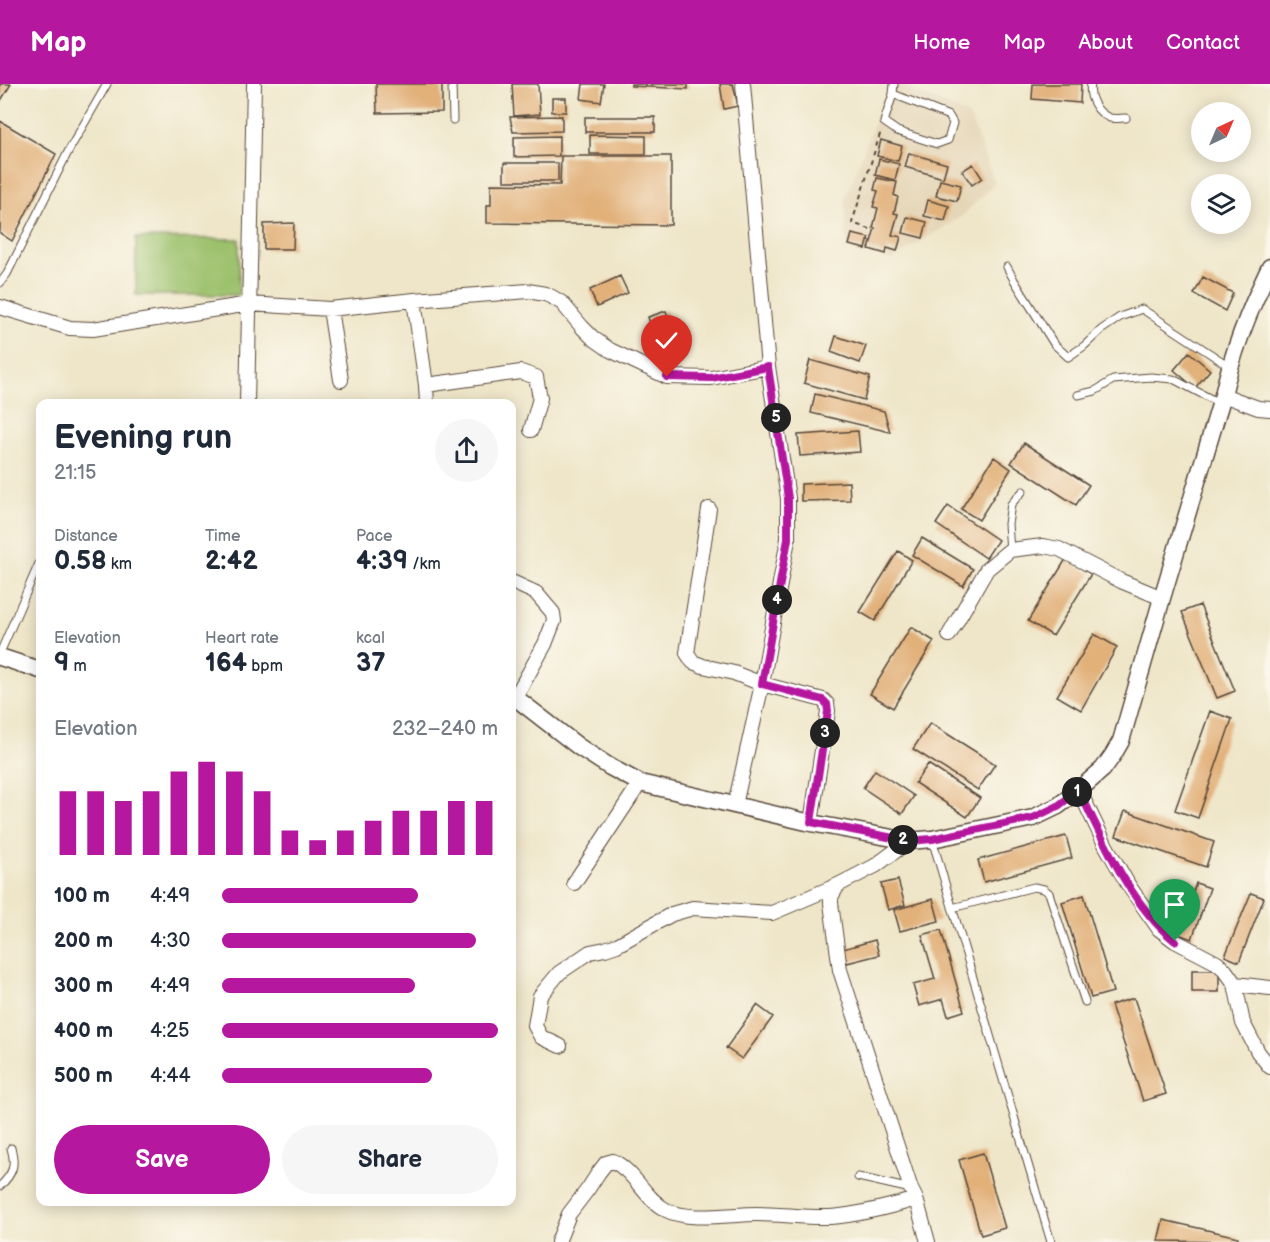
<!DOCTYPE html>
<html lang="en">
<head>
<meta charset="utf-8">
<style>
  :root { --surface:#fff; --page:#f6f6f7; --text:#1f2937; --muted:#747a83; --accent:#b5179e }
  body { margin:0; font-family:"Balsamiq Sans",sans-serif; background:var(--page); color:var(--text); height:100vh; display:flex; flex-direction:column; font-size:22px; white-space:nowrap }
  * { box-sizing:border-box; margin:0 }
  p { font-size:20px; color:var(--muted) }
  .icon { flex:none; width:33px; height:33px; fill:none; stroke:currentColor; stroke-width:2; stroke-linecap:round; stroke-linejoin:round }
  .map { position:relative; flex:1; overflow:hidden }
  .panel { position:absolute; left:36px; top:315px; width:480px; height:807px; display:flex; flex-direction:column; background:var(--surface); border-radius:12px; box-shadow:0 3px 15px #0003 }
  .panel>* { flex:none }
  .needle { width:39px; rotate:44deg }
  .buttons { position:absolute; left:1191px; top:18px; display:grid; gap:12px }
  .buttons a { display:grid; place-items:center; width:60px; height:60px; border-radius:50%; background:var(--surface); box-shadow:0 3px 15px #0003; font-size:30px }
  .pin { position:absolute; display:grid; place-items:center; width:51px; height:51px; color:#fff; margin:-62px -26px; border-radius:50% 50% 50% 0; rotate:-45deg; box-shadow:0 0 6px #0007 }
  .pin .icon { rotate:45deg }
  .km { position:absolute; width:30px; height:30px; margin:-15px; border-radius:50%; background:#222; color:#fff; font-size:16px; line-height:30px; text-align:center }
  .round { display:grid; place-items:center; flex:none; width:63px; height:63px; border-radius:32px; background:var(--page) }
  .head { display:flex; align-items:center; justify-content:space-between; height:102px; padding:0 18px }
  h1 { font-size:33px; font-weight:700; line-height:45px }
  .stats { display:grid; grid-template-columns:repeat(3,1fr); gap:9px; height:102px; padding:6px 18px }
  .stats div { display:grid; align-content:center }
  .stats b { font-size:26px; font-weight:700 }
  .stats small { font-size:16px; font-weight:400 }
  .stats p { font-size:16px }
  .chart { height:168px; padding:12px 18px }
  .chart p { display:flex; justify-content:space-between }
  .chart svg { width:100%; height:108px; margin-top:6px; stroke:var(--accent); stroke-width:6 }
  .primary-button { display:flex; gap:12px; margin-top:auto; padding:12px 18px }
  .primary-button a { flex:1; height:69px; border-radius:36px; background:var(--accent); color:#fff; font-size:24px; font-weight:700; line-height:69px; text-align:center }
  .primary-button a+a { background:var(--page); color:var(--text) }
  ul { padding:0 18px; list-style:none; font-size:20px }
  li { display:grid; grid-template-columns:96px 72px 1fr; align-items:center; height:45px }
  li i { height:15px; border-radius:8px; background:var(--accent) }
  header { display:flex; align-items:center; gap:36px; box-sizing:border-box; height:84px; padding:0 30px; background:var(--accent); color:#fff }
  header strong { font-size:28px }
  nav { display:flex; gap:33px; margin-inline-start:auto; font-size:21px }
  .map>svg:first-child { display:block }
  .built { fill:#e5d6b7 }
  .green { fill:#9cc16c; stroke:#6c7645; stroke-width:1.5 }
  .building { fill:#e2b17a }
  .lines { fill:none; stroke-linecap:round; stroke-linejoin:round }
  .service-casing { stroke:#564638; stroke-width:9 }
  .minor-casing { stroke:#564638; stroke-width:16 }
  .tertiary-casing { stroke:#564638; stroke-width:19 }
  .path { stroke:#564638; stroke-width:2; stroke-dasharray:4.5 4.5; stroke-linecap:butt }
  .service { stroke:#fff; stroke-width:7 }
  .minor { stroke:#fff; stroke-width:14 }
  .tertiary { stroke:#fff; stroke-width:16 }
  .route-casing { stroke:#fff; stroke-width:12 }
  .route { stroke:#b5179e; stroke-width:8 }
</style>
</head>
<body>
<header>
<strong>Map</strong>
<nav><a>Home</a><a>Map</a><a>About</a><a>Contact</a></nav>
</header>
<div class="map">
<svg width="1270" height="1158" viewBox="0 0 1270 1158">
  <rect width="100%" height="100%" fill="#fbf7ec"/>
  <filter id="ink" filterUnits="userSpaceOnUse"><feTurbulence type="fractalNoise" baseFrequency=".0167" numOctaves="2"/><feDisplacementMap in="SourceGraphic" scale="12" xChannelSelector="R" yChannelSelector="G"/><feConvolveMatrix kernelMatrix="1 2 1 2 8 2 1 2 1" color-interpolation-filters="sRGB"/></filter>
  <filter id="wash" filterUnits="userSpaceOnUse"><feTurbulence type="fractalNoise" baseFrequency=".008" numOctaves="4" result="noise"/><feDisplacementMap in="SourceGraphic" scale="24" xChannelSelector="R" yChannelSelector="G"/><feGaussianBlur stdDeviation="1.35" result="paint"/><feColorMatrix in="noise" values="0 0 0 0 0 0 0 0 0 0 0 0 0 0 0 0 0 1.4 0 .05"/><feComposite in="paint" operator="in"/></filter>
  <g filter="url(#wash)">
    <rect width="100%" height="100%" fill="#efe6c9"/>
    <!-- built -->
    <path class="built" d="M890,0H898L969,31L995,99L962,132L891,176L847,163L845,115Z"/>
    <!-- green -->
    <path class="green" d="M136,154L239,155V211H136Z"/>
    <g id="blocks">
      <!-- building -->
      <path class="building" d="M0,0H11L0,18Z
        M376,0H442V28L377,29Z
        M512,0H538L540,30L514,32Z
        M583,0H604L601,18L581,15Z
        M631,0H688V5L631,2Z
        M720,0H733L738,22L724,25Z
        M1033,0H1081L1080,19L1032,15Z
        M552,14H566V28H552Z
        M562,32V47L513,48L510,33Z
        M585,33H655V48H585Z
        M0,37L56,70L12,157L0,149Z
        M590,51L646,52V70H590Z
        M559,52V72L514,73V53Z
        M881,56L902,62L898,77L877,72Z
        M909,69L947,80L943,94L905,83Z
        M561,72H671V141L487,139V121H491V100L560,101Z
        M879,75L899,80L895,96L875,91Z
        M504,79H558V97H504Z
        M973,80L982,94L972,101L962,87Z
        M877,94L897,98L894,111L898,113L894,129L898,130L892,151L901,153L897,167L887,164L886,170L869,165L875,144H873L878,124L873,123L878,107L874,106Z
        M940,96L961,101L957,117L936,112Z
        M928,116L949,122L945,137L924,132Z
        M907,133L927,138L923,154L903,149Z
        M294,139L293,165H264V140Z
        M852,150L869,154L866,165L849,161Z
        M620,192L628,209L597,223L590,206Z
        M1203,193L1233,209L1225,227L1194,210Z
        M666,227L681,273L663,279L648,233Z
        M836,252L866,262L860,279L831,268Z
        M1189,268L1210,286L1195,304L1174,286Z
        M810,276L870,293L864,316L804,299Z
        M815,310L884,327L890,348L811,329Z
        M858,347L860,368L800,372L798,351Z
        M1024,359L1089,401L1076,421L1011,379Z
        M994,373L1011,385L979,436L961,425Z
        M849,398L850,416L801,417V400Z
        M948,422L998,456L986,474L936,440Z
        M922,454L973,485L963,502L912,471Z
        M898,467L912,476L875,537L860,528Z
        M1066,475L1091,490L1053,552L1028,537Z
        M1200,521L1235,607L1217,614L1182,528Z
        M911,543L934,557L893,624L870,610Z
        M1094,550L1117,563L1081,626L1057,612Z
        M1210,627L1232,635L1198,734L1175,726Z
        M930,639L995,680L978,706L913,665Z
        M928,680L980,714L967,733L915,699Z
        M875,686L914,712L902,730L863,704Z
        M1125,727L1214,758L1206,783L1116,752Z
        M1066,752L1072,774L984,798L978,776Z
        M898,796L905,821L888,826L881,800Z
        M1196,799L1210,804L1192,855L1178,850Z
        M1251,809L1264,814L1239,878L1225,872Z
        M1084,811L1113,908L1091,914L1062,818Z
        M933,815L939,837L900,847L894,826Z
        M941,846L964,927L948,932L943,915L919,922L913,901L935,895L922,851Z
        M875,856L879,871L847,879L843,865Z
        M1192,886H1219V908H1192Z
        M1134,914L1166,1010L1143,1017L1111,921Z
        M757,921L773,933L742,975L726,964Z
        M983,1069L1005,1144L981,1151L959,1076Z
        M1163,1136L1238,1153L1237,1158L1158,1157Z"/>
    </g>
  </g>
  <g filter="url(#ink)">
    <use href="#blocks" fill-opacity="0" stroke="#564638" stroke-width="1.5"/>
    <g class="lines">
      <!-- service casing -->
      <g class="service-casing">
        <path id="service" d="M452,0L453,36
          M1091,0C1088,14 1097,29 1110,34C1115,35 1121,34 1126,34
          M893,10L949,32L953,39L948,56L937,60L897,47L884,38L893,10L894,0
          M1007,183L1014,196L1054,260L1068,273L1084,262L1101,246L1120,233L1142,225L1229,282
          M0,199L7,190L69,66L107,0
          M1078,311L1095,307L1113,296L1151,293L1173,295L1221,320
          M1010,466L1008,440L1011,420L1023,407
          M0,569L40,477
          M932,755L1051,1158
          M952,824L1034,803L1044,805L1049,809L1085,918
          M858,1093L911,1105
          M0,1102C13,1090 16,1081 11,1064"/>
      </g>
      <!-- minor casing -->
      <g class="minor-casing">
        <path id="minor" d="M414,216L426,301L427,320
          M0,223L70,244L93,245L249,220L330,225L414,216L528,207L545,210L552,213L562,219L582,243L593,254L610,266L667,293L711,294L768,283
          M330,225L341,296
          M426,301L521,288L536,293L540,314L531,346
          M1223,311L1258,324L1270,325
          M247,320L254,0
          M709,425L687,569L693,578L703,582L734,589L762,600L823,616L827,620L828,627L811,739
          M512,498L536,509L553,529L554,537L545,560L515,614
          M949,551L987,485L1010,466L1043,462L1059,465L1121,497L1162,514
          M1079,706L1106,762L1129,802L1159,845L1175,857L1217,879L1225,886L1235,900L1243,939L1258,968L1270,983
          M735,721L762,600L788,455V414L768,283L743,0
          M909,757L875,782L838,801L831,813V819L840,886L911,1105L916,1115L928,1158
          M574,799L640,699
          M1235,900L1270,904
          M560,962L541,953L535,942L540,912L559,889L590,868L605,865L617,861L672,830L693,824L772,829L838,801
          M558,1158L569,1130L588,1105L599,1088L606,1079L613,1077C635,1088 645,1115 666,1126C690,1138 730,1130 757,1130C781,1130 806,1134 830,1133C859,1131 889,1123 916,1115"/>
      </g>
      <!-- tertiary casing -->
      <g class="tertiary-casing">
        <path id="tertiary" d="M0,573L40,586
          M512,611L579,663L610,683L640,699L811,739L909,757L932,755L1033,734L1058,722L1079,706L1103,685L1113,671L1121,657L1162,514L1223,311C1233,266 1250,224 1270,183"/>
      </g>
      <!-- path -->
      <path class="path" d="M870,145L852,139L881,47"/>
      <!-- service -->
      <use href="#service" class="service"/>
      <!-- minor -->
      <use href="#minor" class="minor"/>
      <!-- tertiary -->
      <use href="#tertiary" class="tertiary"/>
    </g>
  </g>
  <g class="lines" filter="url(#ink)">
    <!-- route casing -->
    <g class="route-casing">
      <path id="route" d="M667,293L711,294L768,283L788,414V455L762,600L823,616L827,620L828,627L811,738L909,757L932,755L1033,734L1058,722L1079,706C1104,758 1130,820 1175,857"/>
    </g>
    <!-- route -->
    <use href="#route" class="route"/>
  </g>
</svg>
<div class="buttons">
<a><svg class="needle" viewBox="-14 -14 28 28"><path d="M0-13l5 13h-10z" fill="#e53935"/><path d="M0 13l5-13h-10z" fill="#747a83"/></svg></a>
<a><svg class="icon" aria-label="layers" viewBox="0 0 24 24"><path d="M12 4l9 5-9 5-9-5zM3 14l9 5 9-5"/></svg></a>
</div>
<div class="pin" style="left:1175px;top:857px;background:#1e9e55"><svg class="icon" aria-label="arrive" viewBox="0 0 24 24"><path d="M6 21V4h12l-3 4 3 4H6"/></svg></div>
<div class="pin" style="left:667px;top:293px;background:#d93025"><svg class="icon" aria-label="check" viewBox="0 0 24 24"><path d="M5 12l5 5 9-10"/></svg></div>
<b class="km" style="left:1077px;top:708px">1</b>
<b class="km" style="left:903px;top:756px">2</b>
<b class="km" style="left:825px;top:649px">3</b>
<b class="km" style="left:777px;top:516px">4</b>
<b class="km" style="left:776px;top:334px">5</b>
<section class="panel">
<div class="head"><div><h1>Evening run</h1><p>21:15</p></div><a class="round"><svg class="icon" aria-label="share" viewBox="0 0 24 24"><path d="M12 15V3M7 8l5-5 5 5M5 13v7h14v-7"/></svg></a></div>
<div class="stats">
<div><p>Distance</p><b>0.58<small> km</small></b></div>
<div><p>Time</p><b>2:42</b></div>
<div><p>Pace</p><b>4:39<small> /km</small></b></div>
</div>
<div class="stats">
<div><p>Elevation</p><b>9<small> m</small></b></div>
<div><p>Heart rate</p><b>164<small> bpm</small></b></div>
<div><p>kcal</p><b>37</b></div>
</div>
<div class="chart"><p><span>Elevation</span>232–240 m</p>
<svg viewBox="0 0 160 44" preserveAspectRatio="none"><path d="M5 44V18M15 44V18M25 44V22M35 44V18M45 44V10M55 44V6M65 44V10M75 44V18M85 44V34M95 44V38M105 44V34M115 44V30M125 44V26M135 44V26M145 44V22M155 44V22"/></svg>
</div>
<ul>
<li><b>100 m</b>4:49<i style="width:71%"></i></li>
<li><b>200 m</b>4:30<i style="width:92%"></i></li>
<li><b>300 m</b>4:49<i style="width:70%"></i></li>
<li><b>400 m</b>4:25<i style="width:100%"></i></li>
<li><b>500 m</b>4:44<i style="width:76%"></i></li>
</ul>
<div class="primary-button"><a>Save</a><a>Share</a></div>
</section>
</div>
</body>
</html>
